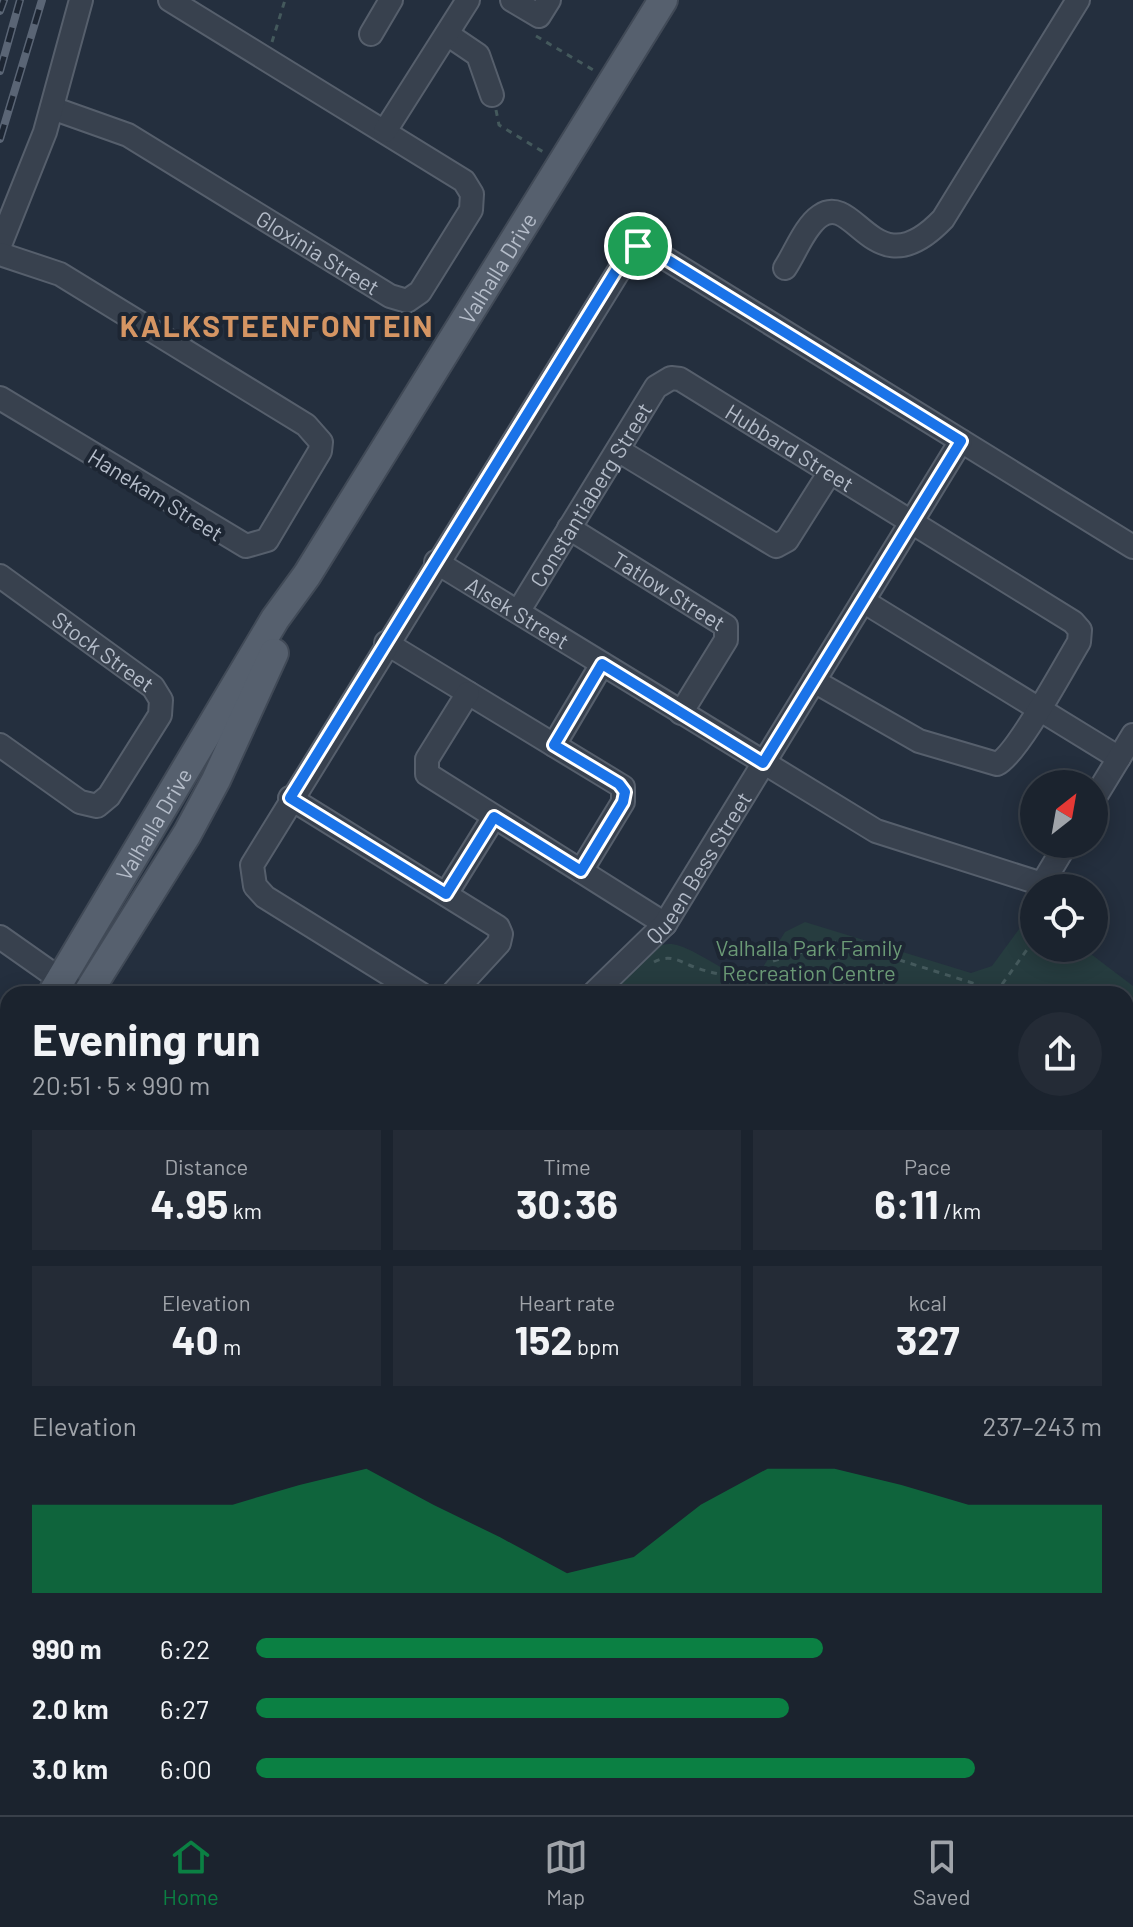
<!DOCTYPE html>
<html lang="en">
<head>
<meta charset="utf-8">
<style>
  :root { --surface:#1b232e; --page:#242b36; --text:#f1f3f6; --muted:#a0a4aa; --line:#39404a; --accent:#0b8043 }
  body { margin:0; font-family:Barlow,sans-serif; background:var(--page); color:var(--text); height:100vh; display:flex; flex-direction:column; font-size:30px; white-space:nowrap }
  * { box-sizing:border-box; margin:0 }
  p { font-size:26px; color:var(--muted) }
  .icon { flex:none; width:44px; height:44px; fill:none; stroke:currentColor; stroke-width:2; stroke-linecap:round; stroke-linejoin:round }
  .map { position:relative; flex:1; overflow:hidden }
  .drawer { position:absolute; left:0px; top:986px; width:1134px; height:830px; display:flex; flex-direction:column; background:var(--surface); border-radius:24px 24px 0 0; box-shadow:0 4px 20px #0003,0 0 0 2px var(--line) }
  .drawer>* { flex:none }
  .needle { width:52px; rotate:31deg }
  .controls { position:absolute; left:1020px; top:770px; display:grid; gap:16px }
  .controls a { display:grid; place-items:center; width:88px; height:88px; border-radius:50%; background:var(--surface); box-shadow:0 4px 20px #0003,0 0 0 2px var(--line); font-size:40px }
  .pin { position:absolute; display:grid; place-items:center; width:68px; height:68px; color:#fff; margin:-34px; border:4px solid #fff; border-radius:50%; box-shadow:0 2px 8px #0007 }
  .round { display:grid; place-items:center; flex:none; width:84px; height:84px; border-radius:42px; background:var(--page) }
  .headline { display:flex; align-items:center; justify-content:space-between; height:136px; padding:0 32px }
  h1 { font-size:44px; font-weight:700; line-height:60px }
  .metrics { display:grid; grid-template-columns:repeat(3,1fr); gap:12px; height:136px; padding:8px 32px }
  .metrics div { display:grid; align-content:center; border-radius:0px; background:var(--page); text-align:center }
  .metrics b { font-size:40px; font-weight:700 }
  .metrics small { font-size:22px; font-weight:400 }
  .metrics p { font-size:22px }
  .chart { height:224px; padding:16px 32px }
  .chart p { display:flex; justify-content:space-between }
  .chart svg { width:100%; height:144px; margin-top:8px; fill:var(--accent); opacity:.7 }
  ul { padding:0 32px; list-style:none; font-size:26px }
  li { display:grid; grid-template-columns:128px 96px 1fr; align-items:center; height:60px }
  li i { height:20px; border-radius:10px; background:var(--accent) }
  .tab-bar { display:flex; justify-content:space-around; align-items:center; height:112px; border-top:2px solid var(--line); background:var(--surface); font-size:22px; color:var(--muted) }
  .tab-bar a { display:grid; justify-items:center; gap:4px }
  .tab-bar .on { color:var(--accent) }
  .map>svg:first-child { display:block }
  .green { fill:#263c3f }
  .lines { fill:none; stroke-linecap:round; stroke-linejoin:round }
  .minor-casing { stroke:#565f6c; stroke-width:26 }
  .major-casing { stroke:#414a57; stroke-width:32 }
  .path { stroke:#44595c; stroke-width:3; stroke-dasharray:6 6; stroke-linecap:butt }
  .minor { stroke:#38414e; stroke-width:22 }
  .major { stroke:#56606e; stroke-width:28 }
  .rail-casing { stroke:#5a6575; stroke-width:8 }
  .rail { stroke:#1d2633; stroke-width:5; stroke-dasharray:15; stroke-linecap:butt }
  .route-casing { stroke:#fff; stroke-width:16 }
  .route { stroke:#1a73e8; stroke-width:10 }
  .labels { text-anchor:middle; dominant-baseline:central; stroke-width:8; stroke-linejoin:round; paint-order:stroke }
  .street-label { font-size:22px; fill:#b4bcc9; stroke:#1d2633 }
  .park-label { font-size:22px; fill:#6b9a76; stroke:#1d2633 }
  .district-label { font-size:30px; font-weight:bold; letter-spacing:2px; fill:#d59563; stroke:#1d2633 }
</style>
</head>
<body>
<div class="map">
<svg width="1133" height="1815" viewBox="0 0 1133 1815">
  <rect width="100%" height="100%" fill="#242f3e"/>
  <!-- green -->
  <path class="green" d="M1034,916V948H1083L1133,986V1338L1126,1333V994H606C669,933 656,929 734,975L763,967L785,932L805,922L971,973L992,966L1028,917Z"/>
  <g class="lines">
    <!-- minor casing -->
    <g class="minor-casing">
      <g id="minor">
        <path d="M512,0L539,16L549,0"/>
        <path d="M371,34L391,0"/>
        <path d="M447,34L478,55L492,95"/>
        <path id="s1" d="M52,108L128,135L390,296L407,301L420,292L471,210L472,194L464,181L170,0"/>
        <path d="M385,131L468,0"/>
        <path d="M0,245L45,132L81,0"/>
        <path d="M0,254L60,274L306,425L321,442L320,451L267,540L246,546L0,398"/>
        <path d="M785,268C795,253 805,226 820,216C856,191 874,291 943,219L1078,0"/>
        <path d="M618,450L776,546L787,540L830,472"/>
        <path id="s2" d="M569,528L726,626V640L681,713"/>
        <path id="s3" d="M436,562L876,831L1042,884L1066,844"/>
        <path id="s4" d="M0,576L153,687L161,700L160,715L109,796L97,806L80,802L0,745"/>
        <path d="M863,601L1119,758"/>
        <path id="s5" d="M518,612L656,387L671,378L680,379L1073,622L1080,630L1079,642C1065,665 1017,755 997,764L919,741L814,681"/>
        <path d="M386,643L623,787V802L581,871"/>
        <path d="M468,693L427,759V774L665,924"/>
        <path d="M554,745L602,664"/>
        <path d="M290,798L498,927L501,934L499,943L452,994"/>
        <path d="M1094,799L1133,735"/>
        <path d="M446,894L494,817"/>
        <path d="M0,937L81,994"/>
        <path d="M421,994L265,897L255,886L252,865L633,248L650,249L1133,547"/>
        <path id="s6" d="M593,994L665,924L961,441"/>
        <path d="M0,1208L8,1194"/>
        <path d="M0,1278L8,1287"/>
        <path d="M0,1444L8,1449"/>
        <path d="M0,1578L7,1595L0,1613"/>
        <path d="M1126,1600L1133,1605"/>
        <path d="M1126,1748L1133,1753"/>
        <path d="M0,1808L8,1796"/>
        <path d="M20,1808L29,1815"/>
        <path d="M184,1808L193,1815"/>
        <path d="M714,1808L723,1815"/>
        <path d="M909,1808L919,1815"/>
        <path d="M340,1815L345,1808"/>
        <path d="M482,1815L487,1808"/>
        <path d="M624,1815L628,1808"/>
        <path d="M970,1815L975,1808"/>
      </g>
    </g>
    <!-- major casing -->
    <g class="major-casing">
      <g id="major">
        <path id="s7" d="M52,994L275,619L307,575L663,0"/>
        <path d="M87,994L187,834L216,780L274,653"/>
        <path d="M0,1079L8,1066"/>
        <path d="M0,1136L8,1123"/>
      </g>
    </g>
    <!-- path -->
    <path class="path" d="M536,36L595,71
      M272,42L285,0
      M496,110L499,125L545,153
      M773,961L839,941L998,991
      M654,962C667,955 677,959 689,965C727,981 772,977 803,994
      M995,994L1034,940
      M1126,1102H1133
      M1126,1236L1133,1227
      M1126,1310L1133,1315
      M162,1815V1808"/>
    <!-- minor -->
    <use href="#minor" class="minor"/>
    <!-- major -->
    <use href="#major" class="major"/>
    <!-- rail casing -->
    <g class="rail-casing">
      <path id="rail" d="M0,11L4,0
        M0,71L20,0
        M0,139L42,0"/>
    </g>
    <!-- rail -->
    <use href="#rail" class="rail"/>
  </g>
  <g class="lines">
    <!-- route casing -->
    <g class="route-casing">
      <path id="route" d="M638,246L650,249L961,441L763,763L602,664L554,745L619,784L625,792L623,802L581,871L494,817L446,894L290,798L628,251Z"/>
    </g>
    <!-- route -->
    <use href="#route" class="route"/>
  </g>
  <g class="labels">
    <!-- street labels -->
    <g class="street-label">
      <text stroke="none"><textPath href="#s1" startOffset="304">Gloxinia Street</textPath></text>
      <text stroke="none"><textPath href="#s7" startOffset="852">Valhalla Drive</textPath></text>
      <text stroke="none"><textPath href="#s5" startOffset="420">Hubbard Street</textPath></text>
      <text transform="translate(156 494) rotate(32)">Hanekam Street</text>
      <text stroke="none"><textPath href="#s5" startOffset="138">Constantiaberg Street</textPath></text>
      <text stroke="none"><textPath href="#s2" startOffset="118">Tatlow Street</textPath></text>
      <text stroke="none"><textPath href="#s3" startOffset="96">Alsek Street</textPath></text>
      <text stroke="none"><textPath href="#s4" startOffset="128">Stock Street</textPath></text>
      <text stroke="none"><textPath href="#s7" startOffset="198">Valhalla Drive</textPath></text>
      <text stroke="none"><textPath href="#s6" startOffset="166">Queen Bess Street</textPath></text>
    </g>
    <!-- park labels -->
    <g class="park-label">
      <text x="809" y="947">Valhalla Park Family<tspan x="809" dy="25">Recreation Centre</tspan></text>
    </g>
    <!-- district labels -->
    <g class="district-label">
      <text x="277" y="325">KALKSTEENFONTEIN</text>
    </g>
  </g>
</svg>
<div class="controls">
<a><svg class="needle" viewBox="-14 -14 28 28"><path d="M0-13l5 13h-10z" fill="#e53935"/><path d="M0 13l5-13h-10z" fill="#a0a4aa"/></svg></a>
<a><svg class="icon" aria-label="locate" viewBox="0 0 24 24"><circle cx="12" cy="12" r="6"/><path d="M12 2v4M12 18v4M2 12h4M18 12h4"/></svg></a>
</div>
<div class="pin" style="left:638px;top:246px;background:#1e9e55"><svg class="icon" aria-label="arrive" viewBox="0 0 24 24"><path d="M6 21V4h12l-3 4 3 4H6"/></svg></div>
<section class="drawer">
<div class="headline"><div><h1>Evening run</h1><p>20:51 · 5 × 990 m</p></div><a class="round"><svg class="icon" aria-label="share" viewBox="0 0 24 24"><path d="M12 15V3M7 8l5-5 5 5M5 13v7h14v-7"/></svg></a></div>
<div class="metrics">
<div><p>Distance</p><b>4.95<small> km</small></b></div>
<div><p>Time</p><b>30:36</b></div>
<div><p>Pace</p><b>6:11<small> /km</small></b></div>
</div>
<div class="metrics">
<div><p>Elevation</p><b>40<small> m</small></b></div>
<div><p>Heart rate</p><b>152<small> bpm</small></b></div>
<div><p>kcal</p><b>327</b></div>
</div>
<div class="chart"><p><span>Elevation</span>237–243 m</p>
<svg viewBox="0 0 160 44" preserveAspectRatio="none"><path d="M0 44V17L10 17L20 17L30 17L40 11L50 6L60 17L70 27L80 38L90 33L100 17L110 6L120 6L130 11L140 17L150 17L160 17V44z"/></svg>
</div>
<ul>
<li><b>990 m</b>6:22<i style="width:67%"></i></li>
<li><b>2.0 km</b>6:27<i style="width:63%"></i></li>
<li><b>3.0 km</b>6:00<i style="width:85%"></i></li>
</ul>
</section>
</div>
<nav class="tab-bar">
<a class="on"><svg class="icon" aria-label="home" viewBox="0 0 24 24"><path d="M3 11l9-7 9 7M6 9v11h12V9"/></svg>Home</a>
<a><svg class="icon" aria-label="map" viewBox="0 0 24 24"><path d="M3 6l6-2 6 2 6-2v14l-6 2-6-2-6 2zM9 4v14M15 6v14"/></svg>Map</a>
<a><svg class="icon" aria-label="saved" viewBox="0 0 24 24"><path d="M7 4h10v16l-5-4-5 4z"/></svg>Saved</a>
</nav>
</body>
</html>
